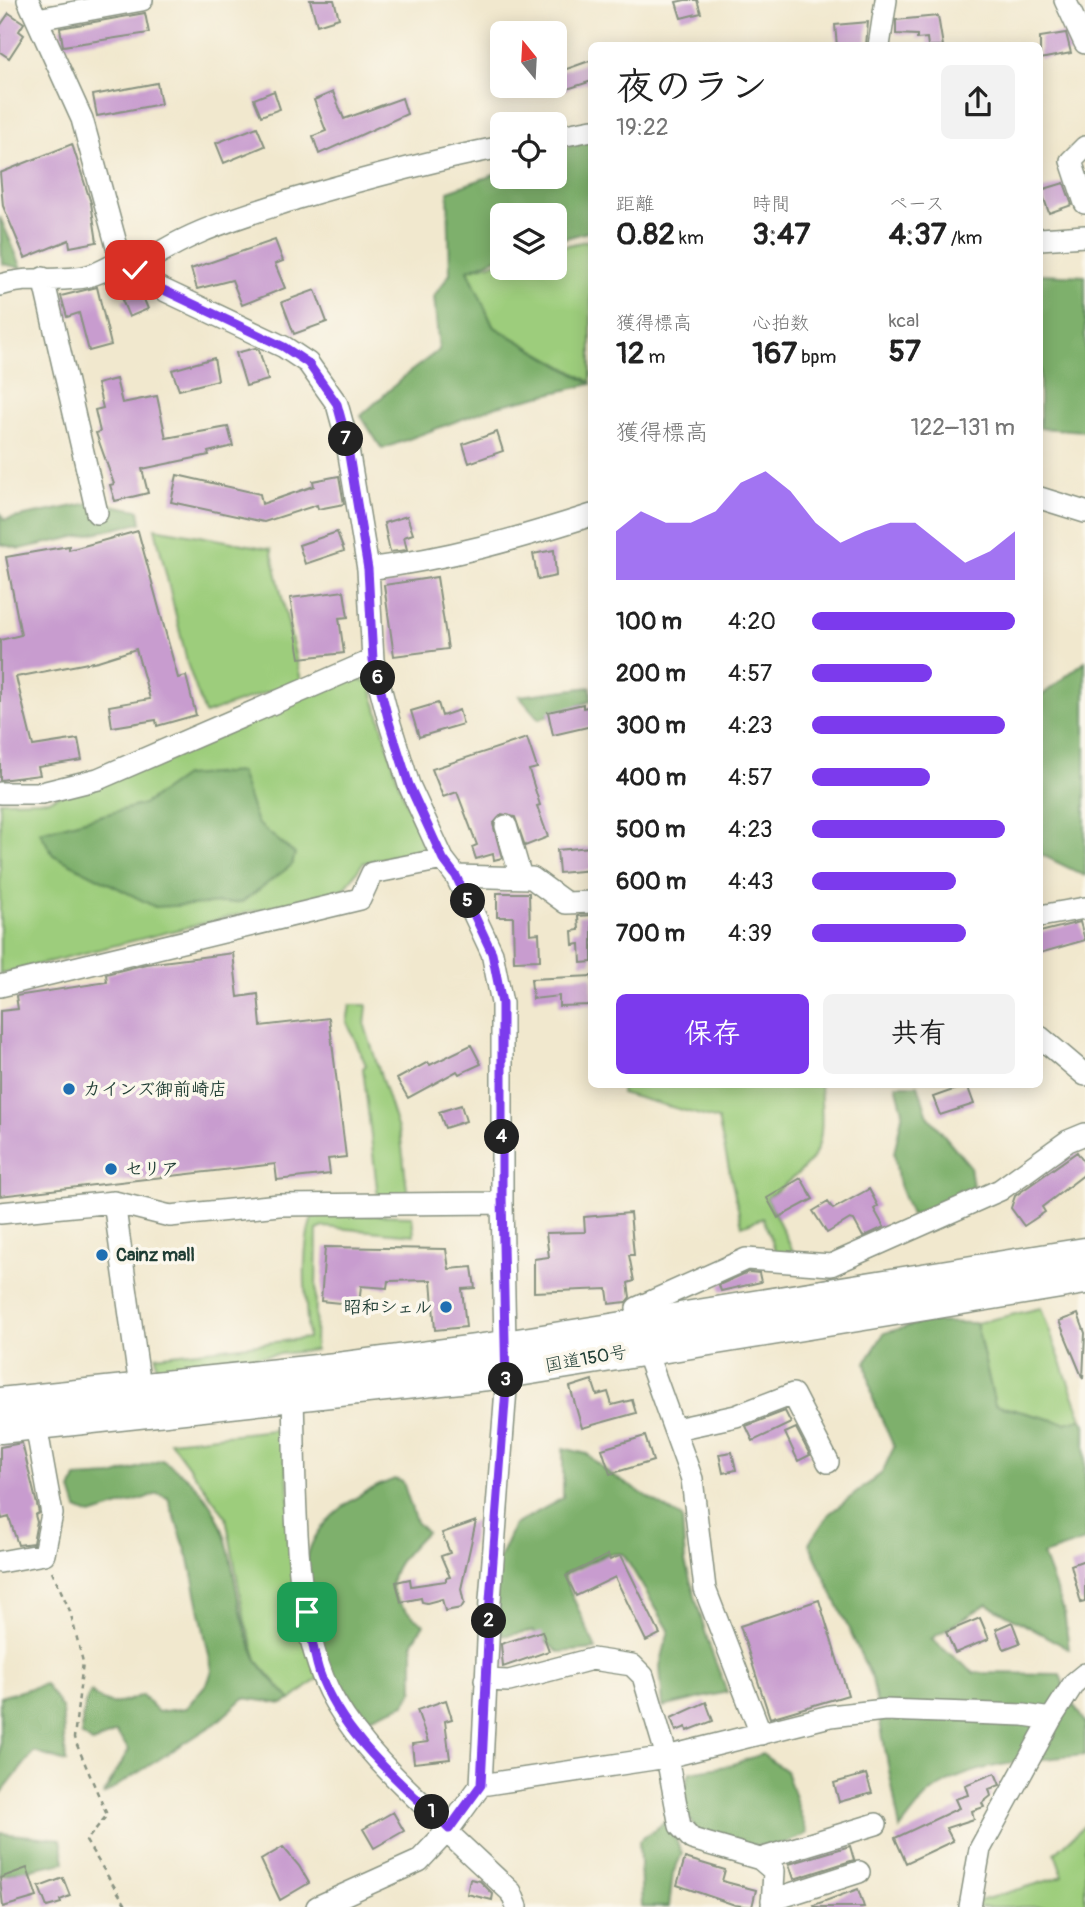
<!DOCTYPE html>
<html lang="ja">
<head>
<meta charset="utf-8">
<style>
  :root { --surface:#fff; --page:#f2f2f2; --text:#222; --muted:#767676; --accent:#7c3aed }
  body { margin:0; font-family:Pangolin,"Klee One",sans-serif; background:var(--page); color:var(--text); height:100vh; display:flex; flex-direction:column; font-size:26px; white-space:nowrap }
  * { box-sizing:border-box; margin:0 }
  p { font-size:23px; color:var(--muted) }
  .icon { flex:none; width:38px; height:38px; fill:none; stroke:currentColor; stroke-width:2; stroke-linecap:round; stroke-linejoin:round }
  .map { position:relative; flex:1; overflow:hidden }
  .side { position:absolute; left:588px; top:42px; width:455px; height:1046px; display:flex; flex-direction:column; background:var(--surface); border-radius:10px; box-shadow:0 4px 18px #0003 }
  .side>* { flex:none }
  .needle { width:46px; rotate:342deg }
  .controls { position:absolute; left:490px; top:21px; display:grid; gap:14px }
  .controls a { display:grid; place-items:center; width:77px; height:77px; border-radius:10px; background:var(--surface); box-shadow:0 4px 18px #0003; font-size:35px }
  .pin { position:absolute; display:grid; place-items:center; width:60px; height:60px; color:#fff; margin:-30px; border-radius:14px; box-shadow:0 4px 10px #0006 }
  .km { position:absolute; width:35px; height:35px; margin:-18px; border-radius:50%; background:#222; color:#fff; font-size:19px; line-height:35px; text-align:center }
  .round { display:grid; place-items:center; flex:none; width:74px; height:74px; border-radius:10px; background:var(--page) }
  .head { display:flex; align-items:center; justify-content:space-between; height:119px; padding:0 28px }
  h1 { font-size:38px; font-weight:800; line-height:52px }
  .metrics { display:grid; grid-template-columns:repeat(3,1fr); gap:10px; height:119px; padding:7px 28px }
  .metrics div { display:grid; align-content:center }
  .metrics b { font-size:30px; font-weight:800 }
  .metrics small { font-size:19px; font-weight:400 }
  .metrics p { font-size:19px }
  .chart { height:196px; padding:14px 28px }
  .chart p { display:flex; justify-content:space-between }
  .chart svg { width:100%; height:126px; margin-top:7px; fill:var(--accent); opacity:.7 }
  .action { display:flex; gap:14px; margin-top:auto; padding:14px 28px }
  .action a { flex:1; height:80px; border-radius:10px; background:var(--accent); color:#fff; font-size:28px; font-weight:800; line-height:80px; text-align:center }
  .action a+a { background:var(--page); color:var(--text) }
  ul { padding:0 28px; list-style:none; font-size:23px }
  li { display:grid; grid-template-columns:112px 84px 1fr; align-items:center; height:52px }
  li i { height:18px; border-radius:9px; background:var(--accent) }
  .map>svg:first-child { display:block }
  .green { fill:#9dcd7c; stroke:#5e8558; stroke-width:2 }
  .forest { fill:#7eb06c; stroke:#4e7650; stroke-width:2 }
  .building { fill:#c89ccf }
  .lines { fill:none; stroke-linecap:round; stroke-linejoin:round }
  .minor-casing { stroke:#889281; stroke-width:24 }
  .highway-casing { stroke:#889281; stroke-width:33 }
  .path { stroke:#889281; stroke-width:2.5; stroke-dasharray:5 5; stroke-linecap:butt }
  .minor { stroke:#fff; stroke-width:21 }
  .highway { stroke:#fff; stroke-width:30 }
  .route-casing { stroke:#fff; stroke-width:14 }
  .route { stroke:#7c3aed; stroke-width:9 }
  .poi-dot { fill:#1f6fb2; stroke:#fbf7ec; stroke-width:2.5 }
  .labels { text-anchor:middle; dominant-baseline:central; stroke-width:7; stroke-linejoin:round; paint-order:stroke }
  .poi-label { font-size:18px; font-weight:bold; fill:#1f3d34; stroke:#fbf7ec; text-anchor:start }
  .street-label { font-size:18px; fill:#1f3d34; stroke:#fbf7ec }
</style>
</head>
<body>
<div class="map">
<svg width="1085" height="1907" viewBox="0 0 1085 1907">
  <rect width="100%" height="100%" fill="#fbf7ec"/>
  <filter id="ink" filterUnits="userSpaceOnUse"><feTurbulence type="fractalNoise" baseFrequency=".0143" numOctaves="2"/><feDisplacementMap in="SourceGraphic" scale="14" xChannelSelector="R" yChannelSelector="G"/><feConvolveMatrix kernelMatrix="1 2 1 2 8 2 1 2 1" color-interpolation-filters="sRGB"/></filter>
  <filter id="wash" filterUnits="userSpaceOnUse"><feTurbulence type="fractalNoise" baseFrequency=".00686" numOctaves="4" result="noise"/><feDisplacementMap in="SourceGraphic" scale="28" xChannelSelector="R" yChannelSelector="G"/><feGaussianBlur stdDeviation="1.57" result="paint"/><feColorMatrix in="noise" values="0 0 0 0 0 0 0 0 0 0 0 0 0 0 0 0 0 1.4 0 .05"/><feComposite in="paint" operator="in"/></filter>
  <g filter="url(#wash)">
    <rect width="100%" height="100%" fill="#f1e8ce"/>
    <!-- green -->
    <path class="green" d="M591,240V382L493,326L468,270L502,261V268H555V248Z
      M155,528L271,549L301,680L205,714L188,666Z
      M352,677L370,684L399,784L424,848L363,863L345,888L0,974V801L48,800Z
      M350,1005H367L365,1026L401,1139L408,1197H378L363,1068L366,1065L347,1022Z
      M622,1085H820C825,1155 821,1157 767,1198L794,1253H776L763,1218L742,1226L718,1120L621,1093Z
      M322,1214L412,1216L414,1235L324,1227L317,1230L315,1350L157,1368L156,1356L308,1338C306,1299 300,1254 312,1217Z
      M1041,1308L1082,1419L1065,1423L995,1405L976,1323Z
      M282,1429L300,1592L321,1676L291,1700L258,1662L245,1621L226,1517L170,1441Z
      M1085,1825V1907H977L976,1902L1063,1876L1055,1853Z"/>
    <!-- forest -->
    <path class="forest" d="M591,136V231L555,241V215H502V256L468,270L493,326L591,384L497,406L382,449L361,416L407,374L439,350L434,296L450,274L448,191L502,172V177H555V152Z
      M0,217L22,268L2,264Z
      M1040,274L1085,276V431L1040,428Z
      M95,502L139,510L141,523L20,549L0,544V512L4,520Z
      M1085,661V876L1040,854V697Z
      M591,687V701L539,719L519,696Z
      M240,772L257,823L295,854L292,865L242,902L155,907L53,855L40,832L144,804L184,776Z
      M896,1085H918L928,1116L970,1166L973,1187L961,1200L911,1215L899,1185L894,1153L903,1111Z
      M924,1322L976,1323L995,1405L1065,1423L1082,1419L1085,1425V1541L1043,1555L1064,1611L1069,1649L987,1604L931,1639L974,1673L1060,1674L1067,1694L1085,1723V1755C1040,1759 969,1763 932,1792C920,1801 910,1817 900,1829L872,1679L809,1543L829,1514L882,1473L894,1447L873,1399L866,1362L884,1333Z
      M563,1448L587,1454L610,1474L682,1518L685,1562L710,1648L727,1692L663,1707L660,1666L669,1630L623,1554H607L563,1575L596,1649L558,1652L533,1631L502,1636L495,1589L497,1563L514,1525L563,1498Z
      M162,1460C248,1510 221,1580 256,1658C263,1673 280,1687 291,1700L283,1704L244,1698L216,1723L103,1795L129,1750L116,1732L93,1743L81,1735L85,1703L91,1692C107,1708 122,1705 141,1695L158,1712L186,1708L208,1682L212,1670L189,1559L168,1498L158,1494L91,1515L77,1509L71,1490L76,1478L112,1476Z
      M395,1479L403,1482L416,1522L426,1532C389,1569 373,1590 424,1624L413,1642V1691L405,1704L360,1722C351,1709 341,1695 334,1681C325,1663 303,1572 308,1554C319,1516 361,1491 395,1479Z
      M45,1684L62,1708L66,1762L34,1752L0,1795V1697Z
      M762,1754L786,1771L807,1833C774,1856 734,1842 698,1833L680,1802L690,1772L727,1766Z
      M668,1820L682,1854L673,1873L669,1907H642L639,1841Z
      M0,1833L61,1839L65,1862L0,1875Z"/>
    <g id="blocks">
      <!-- building -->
      <path class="building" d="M310,0H334L339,18L317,25Z
        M685,0H697L701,13L681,18L676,2Z
        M9,13L24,23L19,31L24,35L9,58L0,52V26Z
        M145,13L149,33L63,46L60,28Z
        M938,16L943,46H928L927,38L917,39V35L896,34V20Z
        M868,22L866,46H837L835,25Z
        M1066,33L1071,53L1040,59V37Z
        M592,60V81L564,90L558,72Z
        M157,83L161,104L97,116L93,95Z
        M274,91L280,109L261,116L254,99Z
        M333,92L344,119L402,98L407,114L319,154L313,136L326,131L314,100Z
        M257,127L265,146L224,163L216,143Z
        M72,144L91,203L97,242L70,247L69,240L25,258L3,206L0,173Z
        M1064,183L1072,205L1049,213L1041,190Z
        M275,240L283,261L275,264L285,288L242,305L232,280L197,289L191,269Z
        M97,287L111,345L89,351L79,313L67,317L61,296Z
        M315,290L327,322L294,334L282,302Z
        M141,292L148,309L129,317L122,300Z
        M255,348L259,350L268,380L246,386L236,353Z
        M214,358L218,380L179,390L172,370Z
        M116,379L122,403L157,396L166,438L228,427L233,446L208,452L209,455L142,469L148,493L115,501L110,485L114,484L96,433L100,432L95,410L103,408L97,384Z
        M497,432L503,451L469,463L463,444Z
        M177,475L260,494L262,504L314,486L313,481L339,476L344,504L318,509L317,505L264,522L171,502Z
        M407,516L413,534L404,537L407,550L390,552L384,523Z
        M138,531L178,678L186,676L196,715L157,726L156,720L112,727L109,706L150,699L136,649L98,661L16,677L33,746L78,739L82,760L38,767L40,775L0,780V640L21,635L6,557L69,546V550Z
        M337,532L344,551L305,564L299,545Z
        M554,550L556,576L538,580L533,554Z
        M437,577L448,649L394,656L384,585Z
        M344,591L348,617L339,618L344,653L300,658L290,598Z
        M438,703L442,716L459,710L463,724L419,737L411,711Z
        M583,704V708L592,706V726L553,735L548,712Z
        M527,738L537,768L529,770L540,805L537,806L548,837L525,846L515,817L502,814L493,824L502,858L494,860L493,854L476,859L472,847L477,845L457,792L443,797L432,769Z
        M590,847L592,870L559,873L557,850Z
        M497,893H529L530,934L539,933L540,960L514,961L513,917H497Z
        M592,915V962L581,963L580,944L573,945L572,931L579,930L578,916Z
        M1080,922L1085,940L1040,953V932Z
        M233,953L238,997L258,994L261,1026L329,1018L346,1157L328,1159L330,1174L277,1180L275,1164L0,1196V1011L18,1009L16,996L107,982L106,974L146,964Z
        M592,976V1005L559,1006V996L533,999L531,979Z
        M471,1045L481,1064L459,1074L457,1071L408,1098L397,1079L428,1062L430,1065Z
        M967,1085L974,1104L940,1115L933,1097Z
        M461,1105L466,1121L445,1128L439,1112Z
        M1077,1152L1085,1164V1174L1042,1207L1045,1212L1024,1226L1011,1208L1015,1196Z
        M801,1178L813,1199L778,1218L767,1198Z
        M869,1189L878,1206L874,1209L884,1227L863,1237L854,1220L850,1219L827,1233L813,1211L828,1202L833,1209Z
        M630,1213L634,1255H629L634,1281L628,1283L630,1297L626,1302L609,1304L607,1289L534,1292V1259L549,1257L546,1233L585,1232L584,1217Z
        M325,1247L446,1249L449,1269L472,1267L475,1288L462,1289L466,1327L435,1330L431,1280L388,1281L387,1288L361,1286L359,1305L321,1301Z
        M748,1272L759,1273L761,1282L721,1291L719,1285Z
        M1078,1314L1085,1333L1083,1379L1059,1321Z
        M592,1380L597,1395L608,1392L612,1405L632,1400L636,1413L582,1428L570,1387Z
        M785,1411L791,1423L753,1441L746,1426Z
        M796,1428L810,1455L798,1461L785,1433Z
        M645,1436L653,1461L610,1474L602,1449Z
        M22,1443L39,1513L35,1515L37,1522L33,1543L18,1545L9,1517L2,1519L0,1511V1447Z
        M732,1452L736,1470L723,1473L719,1454Z
        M476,1521L461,1589L464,1603L461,1608L445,1611L442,1599L427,1603L422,1602L421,1598L401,1602L396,1582L410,1579L411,1586L446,1581V1578L450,1577L441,1556L450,1553L442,1533Z
        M608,1555L610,1560L621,1555L660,1634L646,1641L615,1577L576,1596L566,1576Z
        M1085,1560V1602L1081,1603L1071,1565Z
        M819,1600L848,1695L770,1718L740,1626Z
        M980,1618L989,1639L955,1653L946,1632Z
        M1012,1622L1020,1643L1004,1649L996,1629Z
        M542,1631L549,1651L503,1667L501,1644Z
        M446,1700L452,1719L445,1721L450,1759L414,1763L412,1744L428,1742L417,1710Z
        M706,1702L713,1721L687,1731L686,1727L676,1731L671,1718Z
        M995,1773L1000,1785L989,1789L991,1796L982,1803L984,1807L972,1811L974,1819L946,1828L953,1841L906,1863L895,1838L959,1808L955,1799L968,1795L965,1785Z
        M866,1774L872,1793L839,1802L834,1783Z
        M393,1812L404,1831L374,1848L363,1829Z
        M850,1846L854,1860L794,1879L789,1864Z
        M283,1847L299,1866L309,1883L280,1900L261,1860Z
        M685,1858L725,1870L722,1881L756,1890L752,1907L735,1905L677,1885Z
        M27,1868L37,1897L3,1907L0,1878Z
        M63,1878L70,1896L60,1900L61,1903L47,1907L39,1887Z
        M470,1879L480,1881L493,1894L492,1900L467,1894Z
        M858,1889L864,1907H815L814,1905Z"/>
    </g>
  </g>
  <g filter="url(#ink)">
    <use href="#blocks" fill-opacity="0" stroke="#889281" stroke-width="2"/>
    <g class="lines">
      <!-- minor casing -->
      <g class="minor-casing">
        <path id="minor" d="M28,0L82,119L117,247L151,284L284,347L308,363L337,404L346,437L368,569L373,660L389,721L409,785L443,859L456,876L492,953L502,1003V1203L506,1389L490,1600L481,1785L449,1829L419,1861L317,1907
          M1065,0L1085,43
          M37,19L142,0
          M879,46L886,0
          M555,137L592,130
          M1085,147L1071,161L1085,203
          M1040,239L1085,236
          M135,270C181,233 240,217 295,199C363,179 433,160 502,147
          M43,278L97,513
          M0,285C26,277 49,281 76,278C94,277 110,267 126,258
          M1040,498L1085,512
          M368,569C449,558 514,540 592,515
          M0,793H42L98,779L373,660
          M506,826L521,877
          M456,876L532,878L566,903L592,902
          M1040,916L1085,908
          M0,986L360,899L372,873L443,859
          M1040,1037L1085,1075
          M114,1202L140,1387
          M0,1213L114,1202L170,1216L279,1205L502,1203
          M640,1326L637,1308L746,1259L831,1265L1000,1190L1068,1141L1085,1134
          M645,1349L692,1479L705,1589L761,1734
          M293,1398C296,1486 290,1626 335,1702C364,1752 408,1790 449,1829
          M676,1429L736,1416L793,1394L828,1462
          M0,1562L44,1554L52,1514L36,1425
          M485,1680L509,1681L592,1659L632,1665L643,1676L667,1757L680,1826L692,1839L760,1859L774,1871L772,1907
          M481,1785L667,1757L830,1716L885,1710L1024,1715L1051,1719
          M447,1832L511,1892L517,1907
          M760,1859L876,1824
          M772,1900L859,1872
          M970,1907L980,1849L1051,1719L1074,1683L1085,1674"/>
      </g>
      <!-- highway casing -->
      <g class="highway-casing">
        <path id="highway" d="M0,1403L336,1368L505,1346L1085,1253
          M0,1428L506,1373L1085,1279"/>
      </g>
      <!-- path -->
      <path class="path" d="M52,1571L70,1611L83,1662L74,1738L107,1815L86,1841L127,1907"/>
      <!-- minor -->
      <use href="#minor" class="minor"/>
      <!-- highway -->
      <use href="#highway" class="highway"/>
    </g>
  </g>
  <g class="lines" filter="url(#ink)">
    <!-- route casing -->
    <g class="route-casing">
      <path id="route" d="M135,270L151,284L284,347L308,363L337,404L346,437L368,569L373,660L389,722L409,785L443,859L456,876L492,953L502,1003V1196L506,1389L490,1600L481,1785L449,1829C402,1784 341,1735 319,1671C313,1652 311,1631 307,1612"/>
    </g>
    <!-- route -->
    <use href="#route" class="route"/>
  </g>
  <!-- markers -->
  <g class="poi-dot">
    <circle cx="69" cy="1089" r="7"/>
    <circle cx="111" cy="1169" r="7"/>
    <circle cx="102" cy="1255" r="7"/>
    <circle cx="446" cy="1307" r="7"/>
  </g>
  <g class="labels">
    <!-- poi labels -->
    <g class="poi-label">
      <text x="83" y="1089">カインズ御前崎店</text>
      <text x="125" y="1169">セリア</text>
      <text x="116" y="1255">Cainz mall</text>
      <text x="432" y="1307" text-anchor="end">昭和シェル</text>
    </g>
    <!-- street labels -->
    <g class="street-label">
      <text transform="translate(586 1359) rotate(-10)">国道150号</text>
    </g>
  </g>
</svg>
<div class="controls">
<a><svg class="needle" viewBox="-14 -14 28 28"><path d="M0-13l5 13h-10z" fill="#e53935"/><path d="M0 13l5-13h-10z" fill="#767676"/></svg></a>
<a><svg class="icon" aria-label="locate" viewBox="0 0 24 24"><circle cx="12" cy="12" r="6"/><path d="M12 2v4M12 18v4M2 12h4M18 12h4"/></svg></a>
<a><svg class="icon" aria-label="layers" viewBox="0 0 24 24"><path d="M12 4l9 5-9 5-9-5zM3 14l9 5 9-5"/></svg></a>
</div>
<div class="pin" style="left:307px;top:1612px;background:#1e9e55"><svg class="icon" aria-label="arrive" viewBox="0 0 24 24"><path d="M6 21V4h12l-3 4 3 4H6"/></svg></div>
<div class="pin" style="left:135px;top:270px;background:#d93025"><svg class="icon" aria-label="check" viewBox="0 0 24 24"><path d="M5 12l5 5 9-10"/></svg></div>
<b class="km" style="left:432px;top:1812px">1</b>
<b class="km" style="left:489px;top:1621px">2</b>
<b class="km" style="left:506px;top:1380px">3</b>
<b class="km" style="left:502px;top:1137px">4</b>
<b class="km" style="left:468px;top:901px">5</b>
<b class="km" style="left:378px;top:678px">6</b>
<b class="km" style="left:346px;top:439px">7</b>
<section class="side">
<div class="head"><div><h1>夜のラン</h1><p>19:22</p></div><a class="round"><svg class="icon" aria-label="share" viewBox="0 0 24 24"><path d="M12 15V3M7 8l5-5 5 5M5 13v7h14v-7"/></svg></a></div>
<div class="metrics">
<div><p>距離</p><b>0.82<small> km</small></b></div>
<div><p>時間</p><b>3:47</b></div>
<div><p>ペース</p><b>4:37<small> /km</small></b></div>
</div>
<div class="metrics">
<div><p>獲得標高</p><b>12<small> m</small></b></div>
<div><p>心拍数</p><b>167<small> bpm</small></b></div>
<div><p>kcal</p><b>57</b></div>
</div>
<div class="chart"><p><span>獲得標高</span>122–131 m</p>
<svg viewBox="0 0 160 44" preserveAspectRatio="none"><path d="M0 44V27L10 20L20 24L30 24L40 20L50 10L60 6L70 13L80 24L90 31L100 27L110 24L120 24L130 31L140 38L150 34L160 27V44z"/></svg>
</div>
<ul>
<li><b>100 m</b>4:20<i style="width:100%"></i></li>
<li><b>200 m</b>4:57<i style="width:59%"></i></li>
<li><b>300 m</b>4:23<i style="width:95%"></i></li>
<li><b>400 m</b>4:57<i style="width:58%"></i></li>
<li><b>500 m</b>4:23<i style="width:95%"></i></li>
<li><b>600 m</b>4:43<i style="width:71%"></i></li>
<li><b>700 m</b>4:39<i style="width:76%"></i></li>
</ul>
<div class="action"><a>保存</a><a>共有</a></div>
</section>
</div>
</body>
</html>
